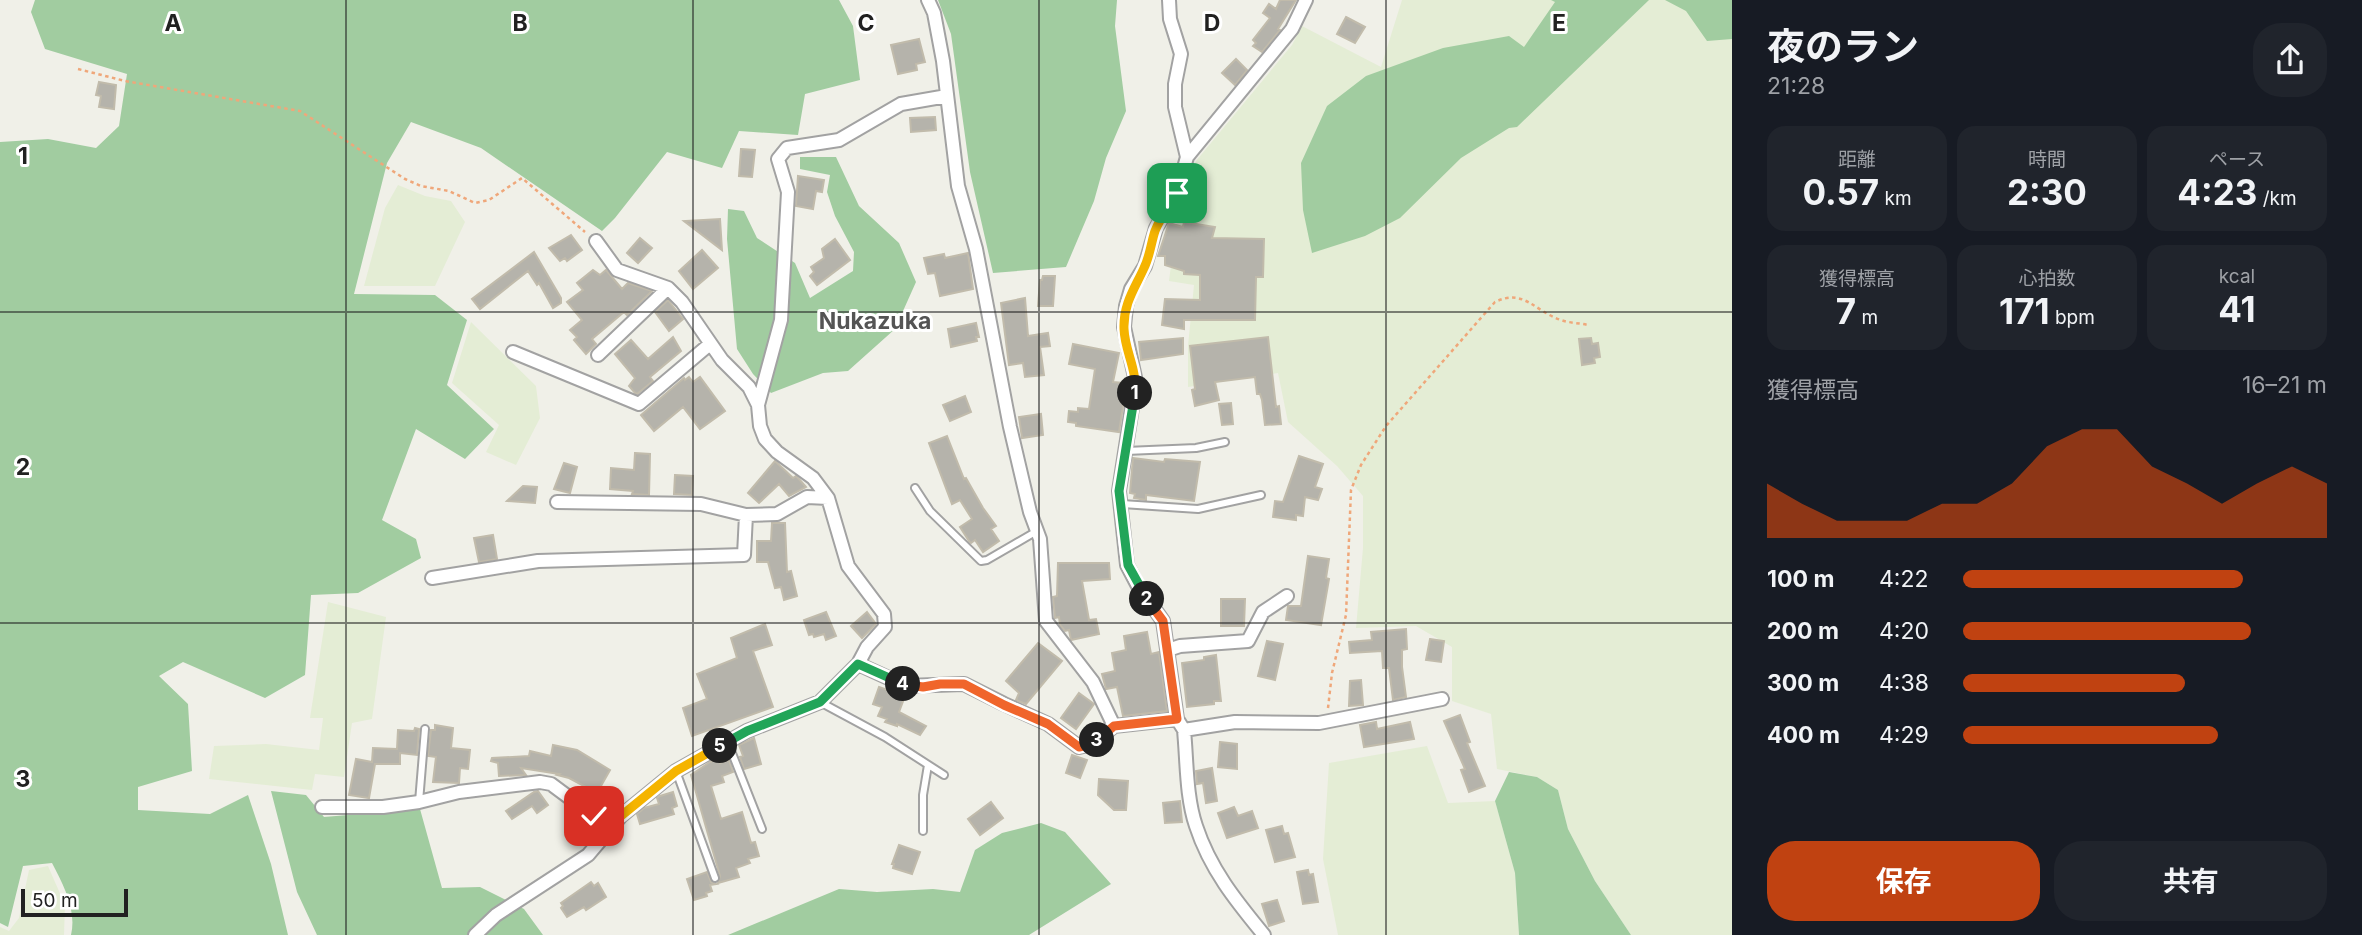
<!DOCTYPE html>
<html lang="ja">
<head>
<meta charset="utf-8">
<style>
  :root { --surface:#171b24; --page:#20242c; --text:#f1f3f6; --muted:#9ea1a6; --accent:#c04211 }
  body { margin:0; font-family:Inter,"Noto Sans JP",sans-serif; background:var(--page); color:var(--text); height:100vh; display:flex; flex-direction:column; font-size:26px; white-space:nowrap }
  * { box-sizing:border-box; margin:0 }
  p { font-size:23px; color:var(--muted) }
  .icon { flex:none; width:38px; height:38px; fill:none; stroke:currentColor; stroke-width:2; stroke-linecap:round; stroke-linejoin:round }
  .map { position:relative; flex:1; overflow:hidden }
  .side { display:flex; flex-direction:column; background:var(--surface); width:630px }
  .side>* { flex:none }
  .scale { position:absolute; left:21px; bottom:18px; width:107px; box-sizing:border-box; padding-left:7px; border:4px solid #212121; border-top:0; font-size:19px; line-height:24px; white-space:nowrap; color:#212121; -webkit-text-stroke:5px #fff; paint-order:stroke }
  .pin { position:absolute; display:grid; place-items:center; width:60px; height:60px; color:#fff; margin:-30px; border-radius:14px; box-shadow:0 4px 10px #0006 }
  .km { position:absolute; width:35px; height:35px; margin:-18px; border-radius:50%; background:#222; color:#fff; font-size:19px; line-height:35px; text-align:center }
  .round { display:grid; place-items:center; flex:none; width:74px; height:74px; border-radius:28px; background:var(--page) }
  .overview { display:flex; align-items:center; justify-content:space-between; height:119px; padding:0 35px }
  h1 { font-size:38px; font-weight:700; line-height:52px }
  .stats { display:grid; grid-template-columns:repeat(3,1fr); gap:10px; height:119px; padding:7px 35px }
  .stats div { display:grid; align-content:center; border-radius:18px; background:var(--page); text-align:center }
  .stats b { font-size:35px; font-weight:700 }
  .stats small { font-size:19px; font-weight:400 }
  .stats p { font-size:19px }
  .chart { height:196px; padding:14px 35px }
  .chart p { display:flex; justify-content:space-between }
  .chart svg { width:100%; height:126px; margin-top:7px; fill:var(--accent); opacity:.7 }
  .primary-button { display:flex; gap:14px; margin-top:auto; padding:14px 35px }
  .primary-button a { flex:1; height:80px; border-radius:28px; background:var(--accent); color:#fff; font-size:28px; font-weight:700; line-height:80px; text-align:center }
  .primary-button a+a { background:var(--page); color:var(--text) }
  ul { padding:0 35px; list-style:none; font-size:23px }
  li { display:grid; grid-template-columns:112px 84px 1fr; align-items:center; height:52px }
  li i { height:18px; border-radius:9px; background:var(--accent) }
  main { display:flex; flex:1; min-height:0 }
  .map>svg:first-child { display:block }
  .farmland { fill:#e4edd5 }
  .forest { fill:#a1cca0 }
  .building { fill:#b5b3ab; stroke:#c1bbab; stroke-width:2 }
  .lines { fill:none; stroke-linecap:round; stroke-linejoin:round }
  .service-casing { stroke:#a2a2a2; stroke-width:10 }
  .minor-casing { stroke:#a2a2a2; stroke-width:16 }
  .path { stroke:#efa77a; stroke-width:2.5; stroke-dasharray:3.5 3.5; stroke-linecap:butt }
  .service { stroke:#fff; stroke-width:6 }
  .minor { stroke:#fff; stroke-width:12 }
  .split-1-casing { stroke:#fff; stroke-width:14 }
  .split-2-casing { stroke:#fff; stroke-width:14 }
  .split-3-casing { stroke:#fff; stroke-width:14 }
  .split-4-casing { stroke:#fff; stroke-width:14 }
  .split-5-casing { stroke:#fff; stroke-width:14 }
  .split-6-casing { stroke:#fff; stroke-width:14 }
  .split-1 { stroke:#f5b400; stroke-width:9 }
  .split-2 { stroke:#22a559; stroke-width:9 }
  .split-3 { stroke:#f0652b; stroke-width:9 }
  .split-4 { stroke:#f0652b; stroke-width:9 }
  .split-5 { stroke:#22a559; stroke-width:9 }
  .split-6 { stroke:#f5b400; stroke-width:9 }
  .grid { fill:none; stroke:#212121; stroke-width:2; stroke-opacity:0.55 }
  .labels { text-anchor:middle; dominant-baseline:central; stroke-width:6; stroke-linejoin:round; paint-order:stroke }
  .quarter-label { font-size:23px; font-weight:bold; fill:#545454; stroke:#fff }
  .grid-label { font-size:23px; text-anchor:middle; font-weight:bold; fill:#212121; stroke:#fff; stroke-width:6; stroke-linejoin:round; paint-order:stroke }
</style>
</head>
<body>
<main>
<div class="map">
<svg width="1732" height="935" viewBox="0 0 1732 935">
  <rect width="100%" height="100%" fill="#f0f0e8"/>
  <!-- farmland -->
  <path class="farmland" d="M1402,0H1732V935H1631L1595,881L1568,829L1558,790L1537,777L1497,769L1491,714L1452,701V647L1416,626L1356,628L1363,548V496L1337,466L1288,422L1278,373L1188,387V346L1194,285L1169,281L1178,211L1196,161L1292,45L1302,26L1381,67Z
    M398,185L425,196L451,201L465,222L435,286H364L385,208Z
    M471,322L536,386L540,418L516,465L486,452L499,425L452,383Z
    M328,602L386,617L372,719L352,723L344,777L315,774L312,790L209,779L214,746L266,744L319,750L323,718H310Z
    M1427,746L1448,803L1495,801L1515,873L1519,935H1338L1323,859L1329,763Z
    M48,866L65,905L64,935H0V927L9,931L19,918L29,870Z"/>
  <!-- forest -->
  <path class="forest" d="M35,0H839L853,26L860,80L805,94L798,135L739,131L722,168L667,152L615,218L602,231L481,148L411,122L387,163L354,294L435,295L467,320L447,385L494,429L465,459L416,429L382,520L416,539L421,558L358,593L311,595L305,675L265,698L183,662L159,676L188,704L192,771L138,787V810L210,814L248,795L271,864L288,935H71C77,910 63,884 52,863L23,866L8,927L0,923V142L48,139L96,148L119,126L127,74L45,49L31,12Z
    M938,0H1117L1115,26L1126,111L1106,158L1094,201L1066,267L993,273L970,172L951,34Z
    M1551,0H1649L1517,127L1509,128L1461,158L1400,218L1365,236L1312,253L1303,210L1301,163L1327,106L1366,76L1443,48L1509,36L1524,47L1555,2Z
    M1665,0H1732V39L1707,41L1686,11Z
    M800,157H836L859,206L899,243L916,282L895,329L848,371L823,373L771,393L753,374L737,349L727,239L728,209L744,211L757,238L795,263L810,298L853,271L854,252L835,216L827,192L830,175L800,169Z
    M1509,772L1537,777L1558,790L1568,829L1595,881L1631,935H1519L1515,873L1495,801Z
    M271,791L306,795L324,817L420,809L442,888L480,887L524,909L543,935H317L297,892Z
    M1041,823L1065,832L1111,884L1029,935H728L839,889L877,892L933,889L960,892L975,850L1002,833Z"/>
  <!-- building -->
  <path class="building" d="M1280,0H1296L1278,29L1280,30L1262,52L1253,46L1256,43L1253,40L1270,18L1263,13L1269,4L1276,9Z
    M1346,17L1365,27L1355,43L1337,34Z
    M919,39L925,62L916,64L917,70L898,74L891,45Z
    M1236,59L1247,70L1235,85L1222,73Z
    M99,82L116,85L114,109L99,107L101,96L96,95Z
    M935,117L936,130L911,132L910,118Z
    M741,149L755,150L752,177L739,176Z
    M798,176L824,180L822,192L816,191L813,209L796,206Z
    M720,219L722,250L684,221Z
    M1184,222L1215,227L1212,238L1264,239L1263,277H1256L1255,320H1184V329L1162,325L1165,299L1200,300V275L1184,274V271L1165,265V256H1158L1169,223L1183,227Z
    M571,235L582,250L567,261L565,258L560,261L549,248Z
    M640,238L652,248L638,263L627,253Z
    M835,239L850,260L817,285L810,276L814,272L811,267L824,258L822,249Z
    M702,250L718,268L693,289L679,271Z
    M534,252L561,298V303L553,308L539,283L537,285L528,271L480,309L472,299Z
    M968,253L973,289L940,296L935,273L928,274L924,258L944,254L945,258Z
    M593,270L600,275L606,270L622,289L628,283L652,291L627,315L624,312L592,339L596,344L586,354L574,340L577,337L570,330L582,320L567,302L583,290L577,283Z
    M1043,276H1055L1053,306H1038L1040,280H1042Z
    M1025,298L1028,336L1048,333L1050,346L1040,347L1044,375L1025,377L1023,363L1009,365L1001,303Z
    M668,300L683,319L669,331L655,312Z
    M976,323L979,337H976L977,341L951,347L948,329Z
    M673,337L681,351L650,377L653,381L637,394L635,393L629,386L635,378L615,354L631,340L648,359Z
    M1268,337L1276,407L1279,406L1281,424L1265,425L1262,400L1260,394H1257L1255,377L1215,382L1219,400L1195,406L1192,390L1195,389L1190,346Z
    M1183,338V354L1141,360L1139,342Z
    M1591,338L1592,344L1598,343L1600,357L1594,358L1595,363L1582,365L1579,339Z
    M1073,344L1119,353L1113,382L1123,383L1120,399L1124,400L1119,432L1076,426V423L1068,422L1069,411L1078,412V408L1089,409L1095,369L1069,364Z
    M689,377L693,382L700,377L725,411L700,429L683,407L654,431L641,415L684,378L685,380Z
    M965,396L971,412L950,421L943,405Z
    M1231,403L1233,424L1222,425L1219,404Z
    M1041,414L1043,435L1022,438L1019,417Z
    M947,436L964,479L966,478L983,508L996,526L991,529L999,541L983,552L975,540L971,543L969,541L960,527L972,519L960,500L952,504L929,443Z
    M635,453L650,454L649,495L632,494L633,491L610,489L611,468L634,470Z
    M1299,456L1323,464L1315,487L1322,489L1318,500L1305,497L1303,516L1296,515V520L1273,517L1275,501L1283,502Z
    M1133,458L1164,462L1165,459L1200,462L1194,501L1146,495V500L1134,498L1135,494L1130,493Z
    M775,461L793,478L796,476L799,479L806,487L789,496L779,484L759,503L748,493Z
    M564,463L577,467L570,493L554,489Z
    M675,475L693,476L692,495L674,494Z
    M523,486L537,487L535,503L507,501Z
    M772,523H785L787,572L791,571L797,596L784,600L781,587L775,588L768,562H757V541H771Z
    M493,535L497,559L479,562L474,538Z
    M1308,556L1329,559L1326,578L1329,579L1321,625L1286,620L1288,606H1301Z
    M1058,563H1109L1110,579L1082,581L1089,620L1096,619L1099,634L1071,640L1069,630L1065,631L1060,625L1059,617L1055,618L1053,597L1057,596Z
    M1221,599H1245L1244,626H1221Z
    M826,612L836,636L826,640L824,634L814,637L813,634L809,635L804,620Z
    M867,612L876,624L862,638L851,626Z
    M765,624L772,645L753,651L773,707L692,736L683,708L707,699L697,674L737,658L731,638Z
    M1406,629L1407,649L1402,650V667L1406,697L1393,700L1389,668H1383L1382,651L1350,653L1349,642L1372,640L1371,632Z
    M1147,632L1151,654L1159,652L1167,711L1123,716L1117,687L1106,689L1102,674L1115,671L1112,653L1126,650L1124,636Z
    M1430,639L1444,641L1441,662L1426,660Z
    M1267,641L1283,644L1275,680L1258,676Z
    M1038,643L1062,661L1026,704L1016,700L1019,693L1006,681Z
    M1216,655L1221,701H1214V704L1187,707L1182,663L1204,660V657Z
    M1361,680L1363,705L1349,706L1350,681Z
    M879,687L905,696L899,712L926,726L920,735L897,724V726L885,722L887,719L878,716L882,707L873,704Z
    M1079,693L1094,704L1076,729L1061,718Z
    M1460,715L1470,742L1467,743L1485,786L1469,792L1461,770L1465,769L1444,721Z
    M1376,722L1377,729L1410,722L1414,739L1364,747L1360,725Z
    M435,725L453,728L451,748L470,750L468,769L460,768L459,783L433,782L436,757L428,756L431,730H435Z
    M415,728L419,729L417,755L400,753V764H375L369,798L349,795L356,759L372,762L373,748L397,749L398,730L414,731Z
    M754,738L761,764L744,769L740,757L743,756L739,745Z
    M1220,742L1237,744V769L1218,767Z
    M553,745L577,750L610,770L597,793L569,778L557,775L559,774L521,768L526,775L499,776L498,763L491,761L492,758L529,756L530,751L551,756Z
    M1072,755L1087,760L1080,778L1066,773Z
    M719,759L720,763L729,760L733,772L722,776L724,782L711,786L721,819L742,812L751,843L755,842L759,856L748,859L750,863L736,868L739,877L718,883L720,876L691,775L710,762Z
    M1212,768L1217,801L1206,803L1203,783L1197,784L1196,771Z
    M1099,779L1128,781L1126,810H1114L1098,795Z
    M538,791L548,805L537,813L532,806L512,819L506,811L534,792Z
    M673,792L677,806L672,808L674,814L640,824L637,814L644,808L659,804L657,798L660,796Z
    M1180,801L1182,822L1165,823L1163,803Z
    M991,802L1003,818L980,835L968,819Z
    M1234,807L1238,816L1252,811L1258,828L1227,838L1218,813Z
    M1282,826L1284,834L1288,833L1295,857L1275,862L1266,830Z
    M899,845L920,852L912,874L893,868L894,864H892Z
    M1308,870L1309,875L1313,874L1318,902L1303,904L1297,872Z
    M707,872L711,882L716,884L710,885L712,891L706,893L707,896L694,900L687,879Z
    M591,882L594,886L598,883L606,897L586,910L584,907L567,917L561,908L563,906L561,903Z
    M1277,900L1284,921L1269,926L1262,904Z"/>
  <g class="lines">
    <!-- service casing -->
    <g class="service-casing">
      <path id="service" d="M1126,451L1196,448L1225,442
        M915,488L930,511L981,561L987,560L1037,531
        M1122,504L1198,509L1261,495
        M820,702L885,737L944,775
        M728,743L762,829
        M676,771L715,878
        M419,802L425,729
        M923,831V795L928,765"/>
    </g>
    <!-- minor casing -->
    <g class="minor-casing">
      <path id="minor" d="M928,0L934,13L943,61L958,186L976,249L1010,427L1030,512L1040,539L1046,621L1093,682L1114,726
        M1169,0L1170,19L1181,54L1175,84V107L1187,157L1177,193L1156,228L1145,266L1131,289L1126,306L1124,327L1136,382L1119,491L1127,565L1138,586L1163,621L1177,719L1184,730C1187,761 1186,797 1196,826C1210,869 1236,901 1264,935
        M1187,157L1292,29L1306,0
        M513,352L639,404L710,344
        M598,355L668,288
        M758,405L781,320L788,192L778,159L787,148L839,140L901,104L947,96
        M557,502L701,504L746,515L777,514L807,497L828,498
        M432,578L538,561L744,555L746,515
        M1168,650L1180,646L1248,641L1263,612L1287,596
        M858,664L906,686L964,684L1004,704L1048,724L1079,747L1092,744L1114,726L1177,719
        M1184,730L1235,722L1319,723L1442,699
        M322,807H383L419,802L459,792L540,782L551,784L594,816H621
        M475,935L496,915L588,855L621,816L676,771L747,731L820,702L858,664L867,647L885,627L884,614L848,566L828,498L813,478L777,452L765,439L760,426L758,405L749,387L722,360L682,302L668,288L617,270L596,241"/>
    </g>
    <!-- path -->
    <path class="path" d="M78,69L125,81L300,111L405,179L421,186L449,191L475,203L489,200L522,178L585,232
      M1328,708L1332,673L1346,615L1351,490L1361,465L1386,426L1495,302C1524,288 1534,311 1561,320C1569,323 1579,323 1588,325"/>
    <!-- service -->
    <use href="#service" class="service"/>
    <!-- minor -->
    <use href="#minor" class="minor"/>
  </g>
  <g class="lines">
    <!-- split-1 casing -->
    <g class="split-1-casing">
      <path id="split-1" d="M1135,393C1137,368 1125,352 1124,329C1123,304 1135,288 1144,268C1150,256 1151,243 1155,231C1160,218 1170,205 1177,193"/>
    </g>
    <!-- split-2 casing -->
    <g class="split-2-casing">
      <path id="split-2" d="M1135,393L1119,491L1128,565L1147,599"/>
    </g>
    <!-- split-3 casing -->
    <g class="split-3-casing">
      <path id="split-3" d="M1097,740L1114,726L1177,719L1163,621L1147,599"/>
    </g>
    <!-- split-4 casing -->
    <g class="split-4-casing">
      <path id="split-4" d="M903,684L923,687L940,684H964L1004,705L1048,724L1079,747L1092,744L1097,740"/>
    </g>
    <!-- split-5 casing -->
    <g class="split-5-casing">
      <path id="split-5" d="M720,746L747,731L820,702L858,664L903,684"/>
    </g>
    <!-- split-6 casing -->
    <g class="split-6-casing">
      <path id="split-6" d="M594,816H621L676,771L720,746"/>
    </g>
    <!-- split-1 -->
    <use href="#split-1" class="split-1"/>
    <!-- split-2 -->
    <use href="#split-2" class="split-2"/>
    <!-- split-3 -->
    <use href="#split-3" class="split-3"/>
    <!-- split-4 -->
    <use href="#split-4" class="split-4"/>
    <!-- split-5 -->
    <use href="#split-5" class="split-5"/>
    <!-- split-6 -->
    <use href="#split-6" class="split-6"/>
  </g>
  <!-- grid -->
  <path class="grid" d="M346,0V935M693,0V935M1039,0V935M1386,0V935M0,312H1732M0,623H1732"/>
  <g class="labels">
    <!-- quarter labels -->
    <g class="quarter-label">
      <text x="875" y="321">Nukazuka</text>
    </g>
  </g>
  <g class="grid-label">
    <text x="173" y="31">A</text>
    <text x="520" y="31">B</text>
    <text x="866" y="31">C</text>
    <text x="1212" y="31">D</text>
    <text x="1559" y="31">E</text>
    <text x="23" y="164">1</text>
    <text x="23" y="475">2</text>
    <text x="23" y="787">3</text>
  </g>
</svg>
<div class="scale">50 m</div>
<div class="pin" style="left:1177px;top:193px;background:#1e9e55"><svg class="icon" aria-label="arrive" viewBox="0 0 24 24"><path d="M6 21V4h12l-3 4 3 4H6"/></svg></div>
<div class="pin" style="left:594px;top:816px;background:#d93025"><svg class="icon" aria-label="check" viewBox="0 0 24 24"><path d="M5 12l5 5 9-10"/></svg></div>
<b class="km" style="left:1135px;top:393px">1</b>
<b class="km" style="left:1147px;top:599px">2</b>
<b class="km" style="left:1097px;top:740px">3</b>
<b class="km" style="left:903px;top:684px">4</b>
<b class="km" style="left:720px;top:746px">5</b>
</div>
<section class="side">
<div class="overview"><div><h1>夜のラン</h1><p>21:28</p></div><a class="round"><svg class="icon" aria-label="share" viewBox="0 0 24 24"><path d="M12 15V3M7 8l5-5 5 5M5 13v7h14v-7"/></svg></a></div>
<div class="stats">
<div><p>距離</p><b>0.57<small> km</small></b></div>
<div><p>時間</p><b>2:30</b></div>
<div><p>ペース</p><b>4:23<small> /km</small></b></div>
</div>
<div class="stats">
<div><p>獲得標高</p><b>7<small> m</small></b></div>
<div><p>心拍数</p><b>171<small> bpm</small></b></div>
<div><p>kcal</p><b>41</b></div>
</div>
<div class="chart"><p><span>獲得標高</span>16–21 m</p>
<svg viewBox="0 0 160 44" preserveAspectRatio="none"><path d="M0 44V25L10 32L20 38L30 38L40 38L50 32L60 32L70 25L80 12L90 6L100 6L110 19L120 25L130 32L140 25L150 19L160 25V44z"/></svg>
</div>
<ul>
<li><b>100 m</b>4:22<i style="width:77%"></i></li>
<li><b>200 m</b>4:20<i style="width:79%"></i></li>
<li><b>300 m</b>4:38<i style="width:61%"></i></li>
<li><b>400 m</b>4:29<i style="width:70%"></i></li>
</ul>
<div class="primary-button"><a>保存</a><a>共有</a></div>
</section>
</main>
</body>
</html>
